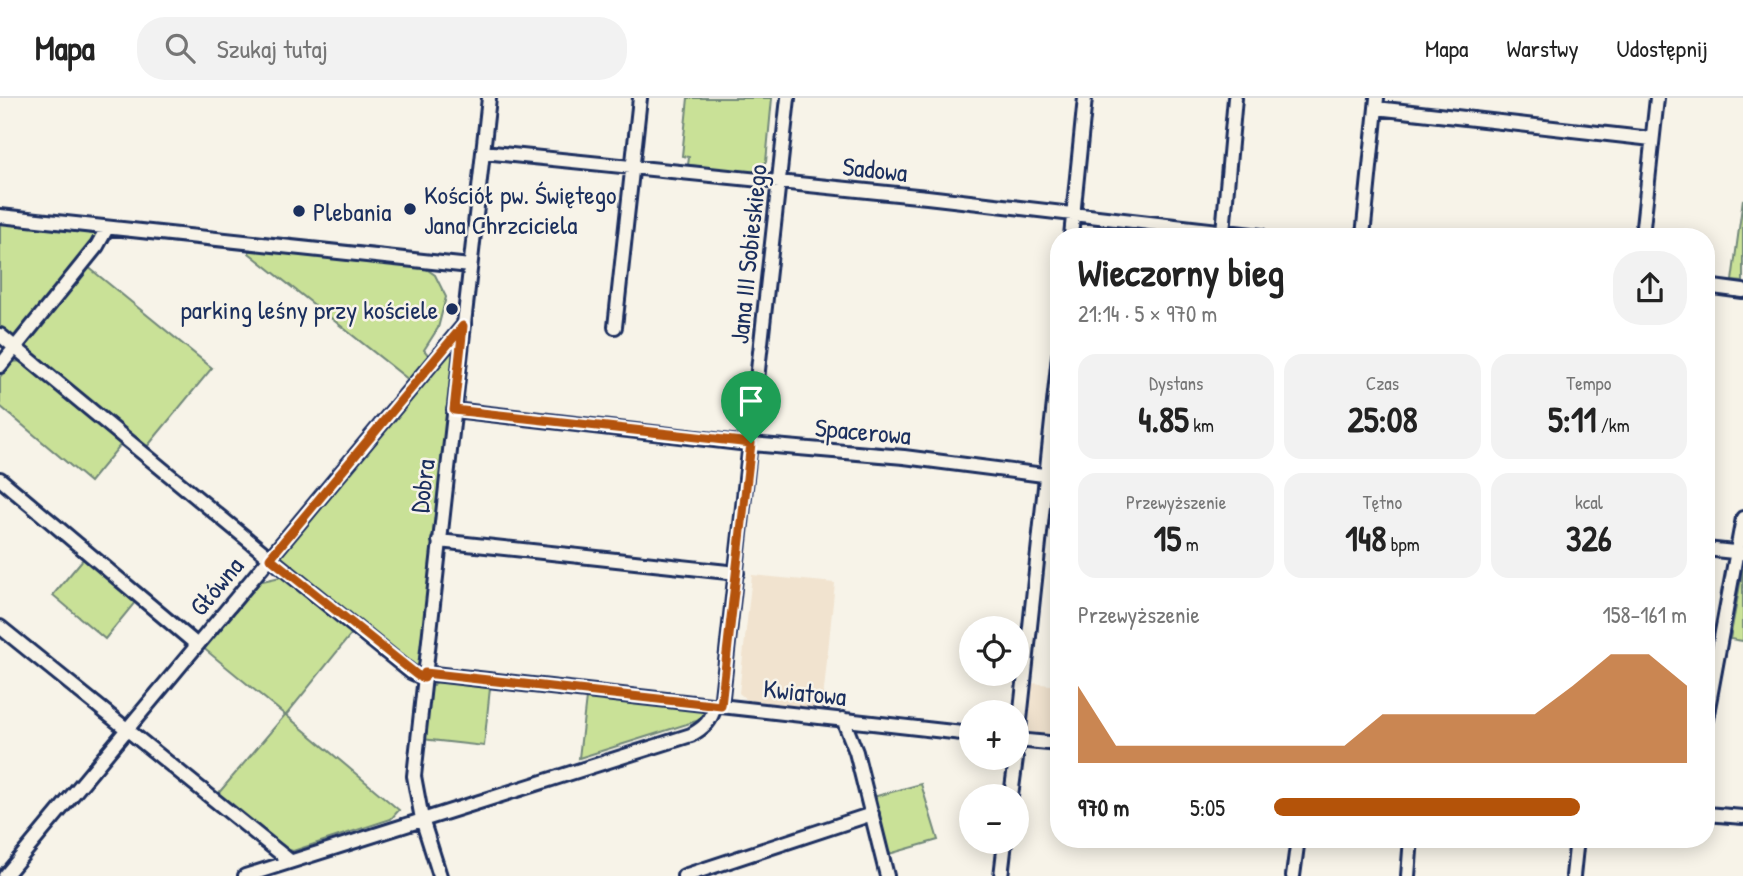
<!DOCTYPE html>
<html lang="pl">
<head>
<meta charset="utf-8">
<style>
  :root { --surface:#fff; --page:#f2f2f2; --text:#222; --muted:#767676; --line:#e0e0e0; --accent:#b45309 }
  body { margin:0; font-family:"Patrick Hand",sans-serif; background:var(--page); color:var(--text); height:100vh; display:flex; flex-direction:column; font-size:26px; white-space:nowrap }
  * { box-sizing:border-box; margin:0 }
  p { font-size:23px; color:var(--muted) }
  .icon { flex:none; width:38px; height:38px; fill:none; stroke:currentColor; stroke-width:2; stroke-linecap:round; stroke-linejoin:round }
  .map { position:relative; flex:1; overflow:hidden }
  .panel { position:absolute; left:1050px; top:130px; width:665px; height:620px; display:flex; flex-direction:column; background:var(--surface); border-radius:28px; box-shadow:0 4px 18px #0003 }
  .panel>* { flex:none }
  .controls { position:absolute; left:959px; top:518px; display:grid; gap:14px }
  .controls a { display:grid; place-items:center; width:70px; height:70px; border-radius:50%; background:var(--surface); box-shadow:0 4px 18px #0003; font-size:35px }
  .pin { position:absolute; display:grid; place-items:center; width:60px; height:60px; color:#fff; margin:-72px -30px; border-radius:50% 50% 50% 0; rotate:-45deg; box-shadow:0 0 7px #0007 }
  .pin .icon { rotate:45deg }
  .round { display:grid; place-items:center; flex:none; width:74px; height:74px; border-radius:28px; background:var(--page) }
  .headline { display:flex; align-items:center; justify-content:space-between; height:119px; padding:0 28px }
  h1 { font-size:38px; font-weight:700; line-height:52px }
  .metrics { display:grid; grid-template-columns:repeat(3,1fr); gap:10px; height:119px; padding:7px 28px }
  .metrics div { display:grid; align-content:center; border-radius:18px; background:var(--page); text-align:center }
  .metrics b { font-size:35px; font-weight:700 }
  .metrics small { font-size:19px; font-weight:400 }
  .metrics p { font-size:19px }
  .chart { height:196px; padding:14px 28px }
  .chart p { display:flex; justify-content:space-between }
  .chart svg { width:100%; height:126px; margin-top:7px; fill:var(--accent); opacity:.7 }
  ul { padding:0 28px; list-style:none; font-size:23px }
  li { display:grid; grid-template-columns:112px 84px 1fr; align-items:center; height:52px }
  li i { height:18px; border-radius:9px; background:var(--accent) }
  header { display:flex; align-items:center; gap:42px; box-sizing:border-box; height:98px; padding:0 35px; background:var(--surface); border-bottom:2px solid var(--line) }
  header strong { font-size:33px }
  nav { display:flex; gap:38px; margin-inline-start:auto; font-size:24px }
  .search { width:490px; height:63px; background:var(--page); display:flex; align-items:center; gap:18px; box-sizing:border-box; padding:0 24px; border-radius:28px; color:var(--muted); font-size:26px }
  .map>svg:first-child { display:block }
  .built { fill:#f1e3cf }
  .green { fill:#c9e197; stroke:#72887a; stroke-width:2 }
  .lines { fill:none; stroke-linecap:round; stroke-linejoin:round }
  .minor-casing { stroke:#1b2f5e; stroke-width:18 }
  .minor { stroke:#f7f3e8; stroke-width:12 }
  .route-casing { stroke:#fff; stroke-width:14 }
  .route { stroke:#b45309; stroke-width:9 }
  .poi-dot { fill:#1b2f5e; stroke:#f7f3e8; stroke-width:2.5 }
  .labels { text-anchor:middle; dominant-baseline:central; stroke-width:5; stroke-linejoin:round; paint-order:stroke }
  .street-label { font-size:26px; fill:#1b2f5e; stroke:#f7f3e8 }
  .poi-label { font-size:26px; fill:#1b2f5e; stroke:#f7f3e8; text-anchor:start }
</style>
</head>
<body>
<header>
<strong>Mapa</strong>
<div class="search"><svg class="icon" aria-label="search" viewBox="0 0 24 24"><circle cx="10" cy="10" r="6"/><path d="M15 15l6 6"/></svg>Szukaj tutaj</div>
<nav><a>Mapa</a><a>Warstwy</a><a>Udostępnij</a></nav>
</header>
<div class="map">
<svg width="1743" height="778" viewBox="0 0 1743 778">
  <rect width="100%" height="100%" fill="#f7f3e8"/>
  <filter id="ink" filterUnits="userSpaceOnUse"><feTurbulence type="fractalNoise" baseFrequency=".0143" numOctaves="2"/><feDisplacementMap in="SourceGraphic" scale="14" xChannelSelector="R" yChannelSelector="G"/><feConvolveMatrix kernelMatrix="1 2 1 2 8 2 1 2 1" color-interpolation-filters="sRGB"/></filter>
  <g filter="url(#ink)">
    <!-- built -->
    <path class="built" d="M752,477L835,485L822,611L747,602L739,595Z
      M1032,585L1059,588L1058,638L1026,636Z"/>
    <!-- green -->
    <path class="green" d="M688,0H772L766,64L753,74L688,67L689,59L682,58Z
      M1743,101V184L1732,183Z
      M0,123L100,133L14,241L0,229Z
      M250,149L422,168L435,177L446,199L438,230L424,252L429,258L409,282L249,155Z
      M87,168L212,270L146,350L22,248Z
      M453,250L457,251L418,573L278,457Z
      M23,263L122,345L90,384L0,308V279L12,264Z
      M84,460L136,503L105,541L53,497Z
      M1743,470V543L1730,541Z
      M285,478L353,534L286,617L399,712L391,721L293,753L279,749L217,697L285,617L202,549L258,484Z
      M437,584L490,590L484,648L422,641L429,590Z
      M586,600L707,612L706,620L579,660Z
      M921,686L938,742L889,756L873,699Z"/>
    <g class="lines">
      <!-- minor casing -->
      <g class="minor-casing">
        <path id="minor" d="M1376,10L1652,41
          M483,54L927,99L1261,138
          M0,118L470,168
          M1223,134L1235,0
          M1071,138L1085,0
          M1363,138L1377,0
          M1642,138L1657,0
          M1706,188L1743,193
          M615,229L640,0
          M0,237L270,460L411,574L424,580
          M0,268L97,148L107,130
          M454,312L740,345L904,359L1059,379
          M0,381L196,546
          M439,443L737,475
          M1706,451L1743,455
          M0,529L290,763
          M425,575L971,636
          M721,608L788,0
          M843,621L856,654L887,778
          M1706,621L1743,420
          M1017,642L1059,646
          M1017,650L1059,258
          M1011,698L1016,660
          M1706,716L1743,719
          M5,778L463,228
          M245,778L691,637C705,629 711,623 715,608
          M440,778L422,721L414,678L489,0
          M684,778L872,716
          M1001,778L1005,744
          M1293,778L1298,740
          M1408,778L1411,740
          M1573,778L1577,740"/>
      </g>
      <!-- minor -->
      <use href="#minor" class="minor"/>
    </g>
  </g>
  <g class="lines" filter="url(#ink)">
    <!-- route casing -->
    <g class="route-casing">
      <path id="route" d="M463,228L454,312L751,345L721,608L425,575L424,580L417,577L270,460Z"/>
    </g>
    <!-- route -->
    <use href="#route" class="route"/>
  </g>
  <!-- markers -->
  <g class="poi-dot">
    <circle cx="410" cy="111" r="7"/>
    <circle cx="299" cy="113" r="7"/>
    <circle cx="452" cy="211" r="7"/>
  </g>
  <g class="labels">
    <!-- street labels -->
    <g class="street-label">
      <text transform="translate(875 71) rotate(6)">Sadowa</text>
      <text transform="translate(748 156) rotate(-84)">Jana III Sobieskiego</text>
      <text transform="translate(863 333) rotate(5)">Spacerowa</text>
      <text transform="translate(422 388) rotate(-83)">Dobra</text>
      <text transform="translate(216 488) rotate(-50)">Główna</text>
      <text transform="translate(805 594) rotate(6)">Kwiatowa</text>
    </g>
    <!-- poi labels -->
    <g class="poi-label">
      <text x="424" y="96">Kościół pw. Świętego<tspan x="424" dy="30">Jana Chrzciciela</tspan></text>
      <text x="313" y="113">Plebania</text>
      <text x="438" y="211" text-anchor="end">parking leśny przy kościele</text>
    </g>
  </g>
</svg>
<div class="controls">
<a><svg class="icon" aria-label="locate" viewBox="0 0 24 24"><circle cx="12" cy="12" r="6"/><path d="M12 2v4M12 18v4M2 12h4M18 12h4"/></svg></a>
<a>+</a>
<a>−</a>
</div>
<div class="pin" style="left:751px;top:345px;background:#1e9e55"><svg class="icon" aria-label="arrive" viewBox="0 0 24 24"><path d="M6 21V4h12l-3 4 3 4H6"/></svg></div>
<section class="panel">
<div class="headline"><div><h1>Wieczorny bieg</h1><p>21:14 · 5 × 970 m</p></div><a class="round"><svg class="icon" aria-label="share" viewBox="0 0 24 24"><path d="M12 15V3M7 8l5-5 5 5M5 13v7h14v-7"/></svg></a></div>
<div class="metrics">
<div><p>Dystans</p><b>4.85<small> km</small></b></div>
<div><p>Czas</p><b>25:08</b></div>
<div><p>Tempo</p><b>5:11<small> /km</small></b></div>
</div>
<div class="metrics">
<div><p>Przewyższenie</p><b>15<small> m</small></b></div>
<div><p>Tętno</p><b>148<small> bpm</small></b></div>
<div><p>kcal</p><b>326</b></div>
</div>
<div class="chart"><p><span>Przewyższenie</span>158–161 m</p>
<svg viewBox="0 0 160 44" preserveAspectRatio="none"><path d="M0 44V17L10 38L20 38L30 38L40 38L50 38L60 38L70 38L80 27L90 27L100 27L110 27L120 27L130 17L140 6L150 6L160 17V44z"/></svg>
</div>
<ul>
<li><b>970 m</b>5:05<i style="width:74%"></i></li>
</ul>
</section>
</div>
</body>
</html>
